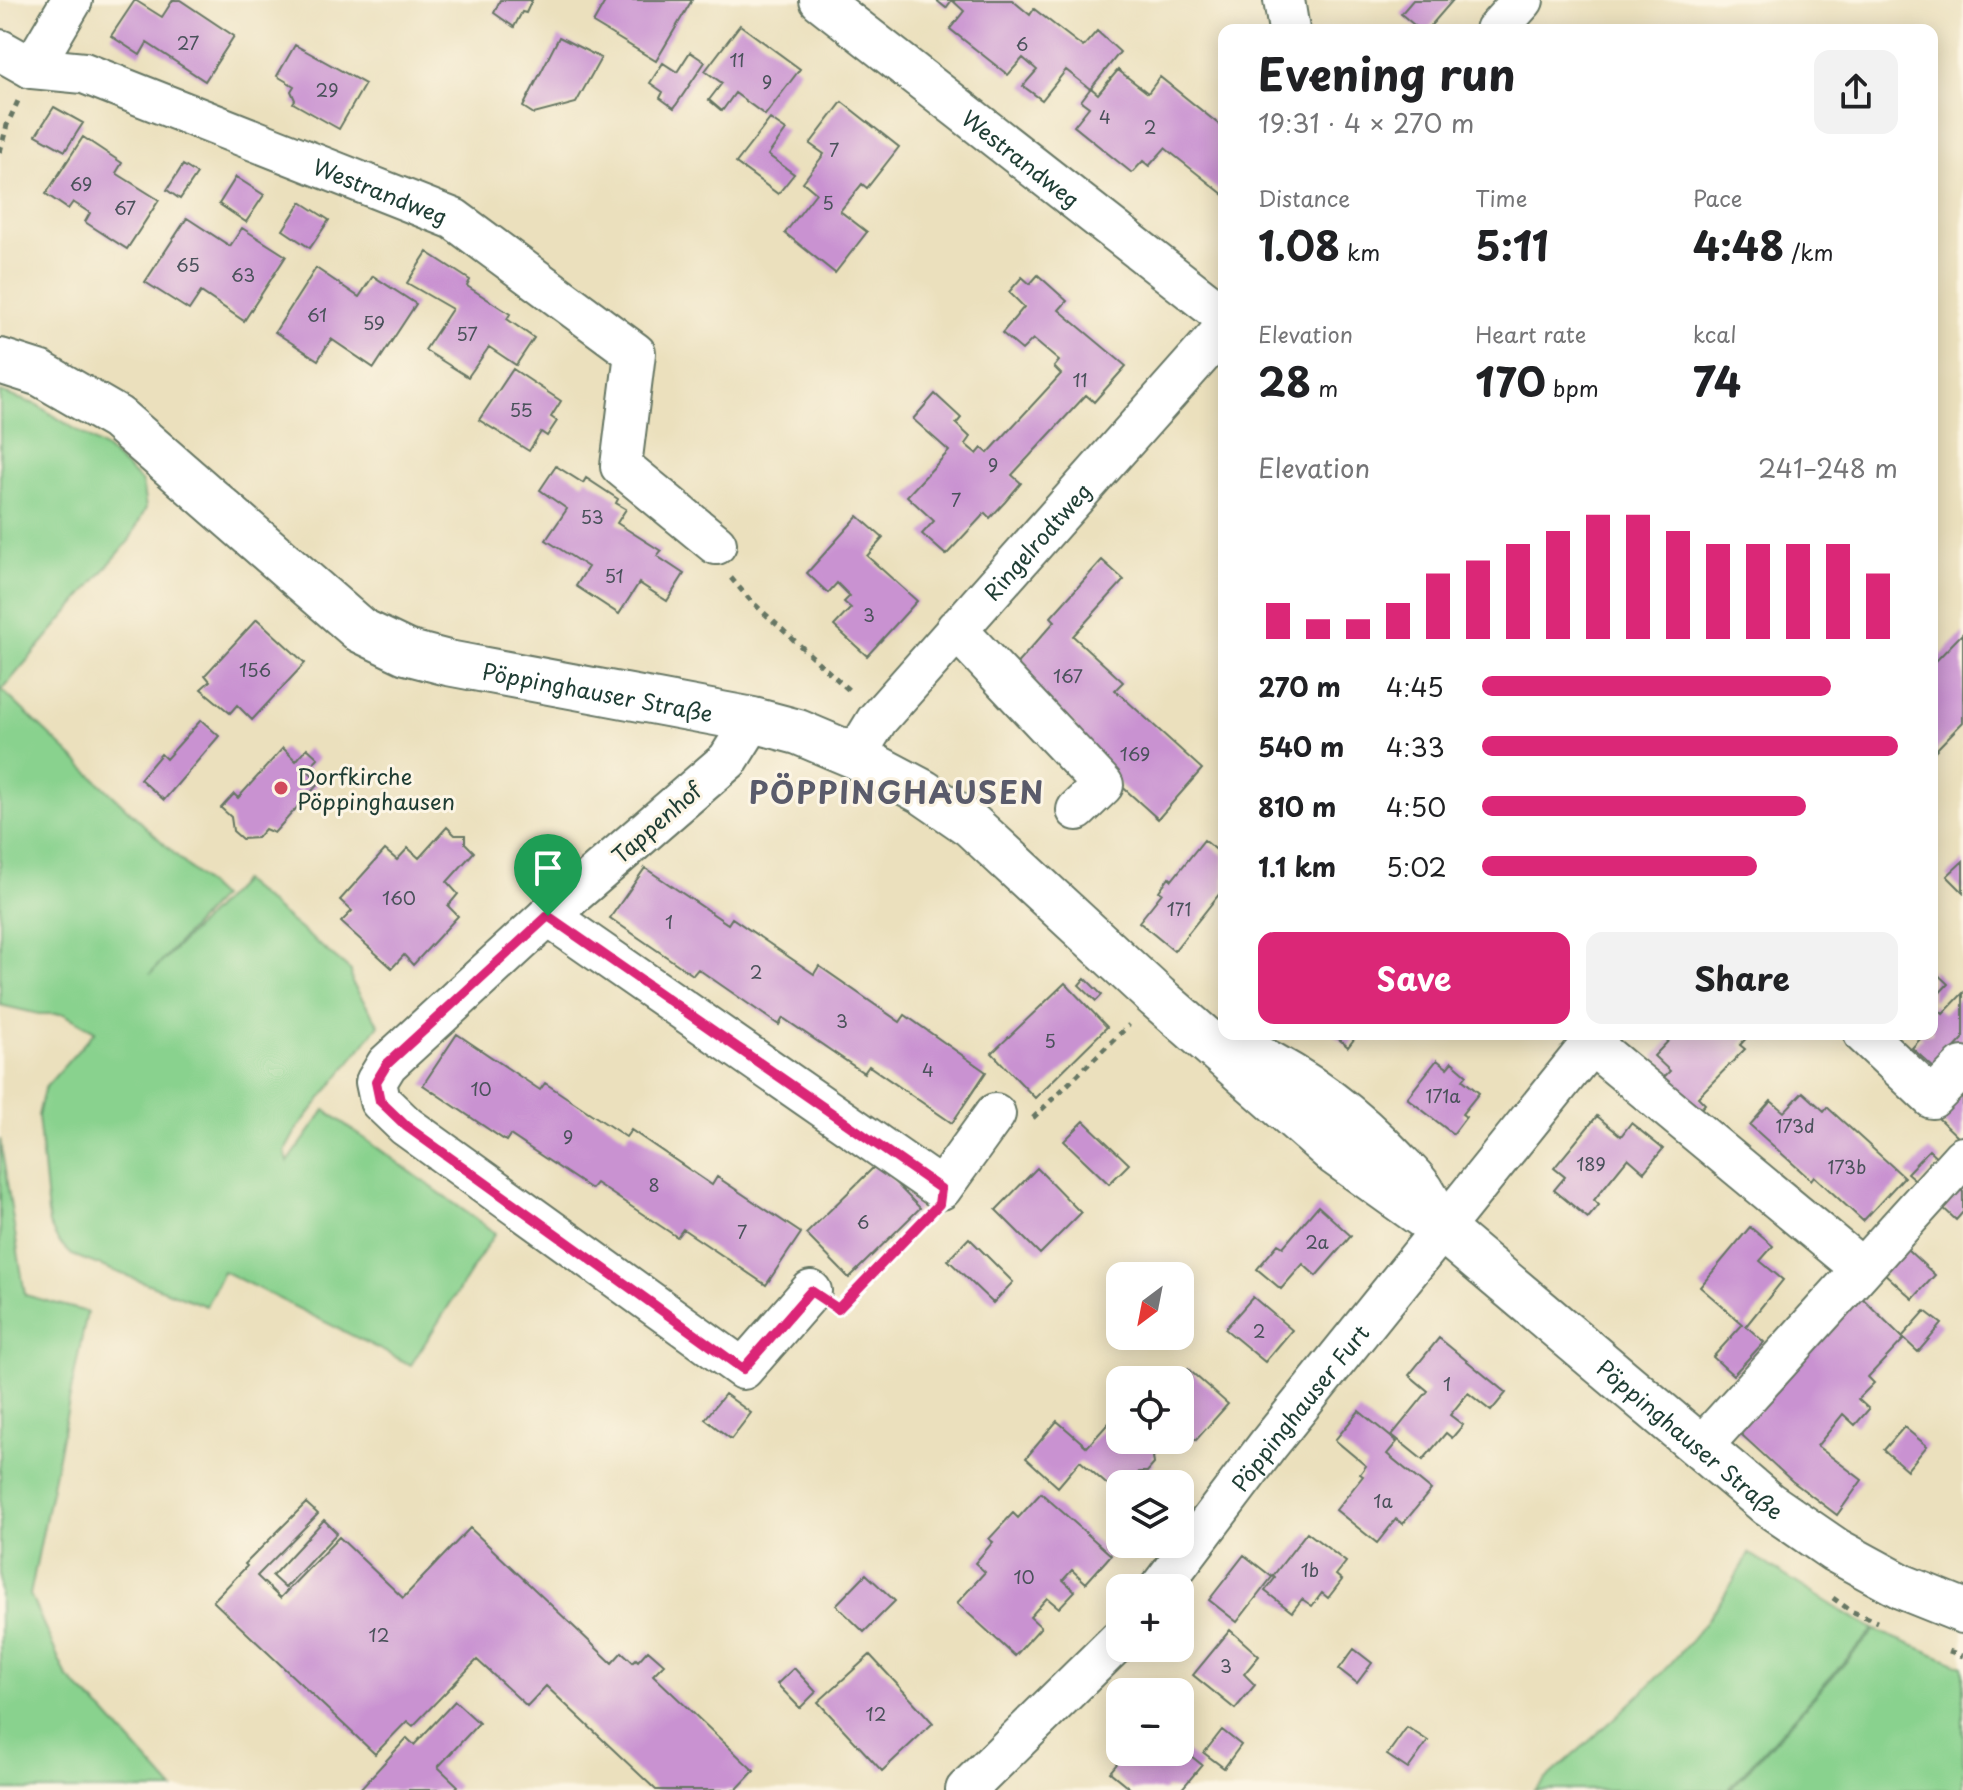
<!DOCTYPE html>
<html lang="en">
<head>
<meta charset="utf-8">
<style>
  :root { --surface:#fff; --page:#f2f2f2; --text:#202124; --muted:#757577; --accent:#db2777 }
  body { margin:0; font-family:"Playpen Sans",sans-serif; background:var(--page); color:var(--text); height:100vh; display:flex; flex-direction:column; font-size:30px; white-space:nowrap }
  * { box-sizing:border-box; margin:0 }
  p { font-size:26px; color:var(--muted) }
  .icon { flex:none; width:44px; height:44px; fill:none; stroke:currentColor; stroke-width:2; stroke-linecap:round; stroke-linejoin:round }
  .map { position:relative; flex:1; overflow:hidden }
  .details { position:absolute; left:1218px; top:24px; width:720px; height:1016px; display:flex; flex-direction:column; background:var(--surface); border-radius:16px; box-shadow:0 4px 20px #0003 }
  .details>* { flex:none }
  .needle { width:52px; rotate:212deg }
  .controls { position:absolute; left:1106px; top:1262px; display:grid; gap:16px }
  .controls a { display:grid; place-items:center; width:88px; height:88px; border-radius:16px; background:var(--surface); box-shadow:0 4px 20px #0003; font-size:40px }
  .pin { position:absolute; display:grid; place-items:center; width:68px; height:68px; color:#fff; margin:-82px -34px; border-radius:50% 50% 50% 0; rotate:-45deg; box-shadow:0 0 8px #0007 }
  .pin .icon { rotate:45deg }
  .round { display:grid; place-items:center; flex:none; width:84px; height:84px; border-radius:16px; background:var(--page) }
  .summary { display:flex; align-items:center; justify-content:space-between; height:136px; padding:0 40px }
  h1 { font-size:44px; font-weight:700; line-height:60px }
  .figures { display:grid; grid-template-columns:repeat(3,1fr); gap:12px; height:136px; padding:8px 40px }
  .figures div { display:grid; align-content:center }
  .figures b { font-size:40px; font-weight:700 }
  .figures small { font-size:22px; font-weight:400 }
  .figures p { font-size:22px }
  .chart { height:224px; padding:16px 40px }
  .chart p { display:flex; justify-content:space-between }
  .chart svg { width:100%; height:144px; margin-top:8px; stroke:var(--accent); stroke-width:6 }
  .cta { display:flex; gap:16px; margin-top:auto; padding:16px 40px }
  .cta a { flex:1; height:92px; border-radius:16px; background:var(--accent); color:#fff; font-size:32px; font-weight:700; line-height:92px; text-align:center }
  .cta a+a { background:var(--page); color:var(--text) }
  ul { padding:0 40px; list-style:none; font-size:26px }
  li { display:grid; grid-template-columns:128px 96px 1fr; align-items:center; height:60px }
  li i { height:20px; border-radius:10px; background:var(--accent) }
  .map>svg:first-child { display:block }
  .green { fill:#89d28e; stroke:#548861; stroke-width:2 }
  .building { fill:#c992d1 }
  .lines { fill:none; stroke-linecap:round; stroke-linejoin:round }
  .minor-casing { stroke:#667664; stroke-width:44 }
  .major-casing { stroke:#667664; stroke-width:48 }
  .path { stroke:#667664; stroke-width:5; stroke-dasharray:6 6; stroke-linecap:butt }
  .minor { stroke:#fff; stroke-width:40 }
  .major { stroke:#fff; stroke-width:44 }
  .route-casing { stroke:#fff; stroke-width:16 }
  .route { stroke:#db2777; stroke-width:10 }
  .poi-dot { fill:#d1495b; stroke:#fcf5e5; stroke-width:3 }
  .labels { text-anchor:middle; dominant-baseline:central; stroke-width:6; stroke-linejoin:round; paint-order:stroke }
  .number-label { font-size:18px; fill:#4a525b }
  .street-label { font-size:22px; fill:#1f3d34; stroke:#fcf5e5 }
  .poi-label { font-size:22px; fill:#1f3d34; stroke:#fcf5e5; text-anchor:start }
  .district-label { font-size:30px; font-weight:bold; letter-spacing:2px; fill:#5a5b6b; stroke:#fcf5e5 }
</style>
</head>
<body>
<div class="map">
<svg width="1963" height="1790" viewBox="0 0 1963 1790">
  <rect width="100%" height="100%" fill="#fcf5e5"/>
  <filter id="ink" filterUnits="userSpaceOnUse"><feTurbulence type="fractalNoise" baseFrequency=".0125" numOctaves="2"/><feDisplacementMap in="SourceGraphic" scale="16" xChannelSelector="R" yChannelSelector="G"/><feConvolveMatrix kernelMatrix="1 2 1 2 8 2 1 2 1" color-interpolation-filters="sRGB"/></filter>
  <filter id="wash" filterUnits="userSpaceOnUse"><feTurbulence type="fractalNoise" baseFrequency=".006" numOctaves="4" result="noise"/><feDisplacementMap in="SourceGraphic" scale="32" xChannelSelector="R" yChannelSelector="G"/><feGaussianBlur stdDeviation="1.8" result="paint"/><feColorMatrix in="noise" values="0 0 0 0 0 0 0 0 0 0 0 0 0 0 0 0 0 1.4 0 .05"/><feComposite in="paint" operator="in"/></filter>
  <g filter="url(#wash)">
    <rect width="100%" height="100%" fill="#ebe0bd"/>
    <!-- green -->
    <path class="green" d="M0,392L37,405L106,449L142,482L146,508L129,541L2,690L220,897L150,974L242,881L351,971L352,983L379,1025L297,1129L285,1151L288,1162L325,1110L495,1233L411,1365L223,1271L206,1306L72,1255L58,1241L49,1224L38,1116L44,1089L95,1031L64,1014H39L0,1005Z
      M0,1139L25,1295L87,1312L30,1595L67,1677L105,1713L174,1790H0Z
      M1749,1553L1843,1612L1874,1629L1728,1790H1534C1618,1714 1696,1656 1749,1553Z
      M1875,1630L1963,1666V1790H1730Z"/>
    <g id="blocks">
      <!-- building -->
      <path class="building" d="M135,0L162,17L173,0H180L234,36L205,81L147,43L140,55L111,36Z
        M500,0H532L526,13L522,12L514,27L494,13Z
        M606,0H692L656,61L593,23Z
        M936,0H1012L1030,15L1034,9L1083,47L1097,31L1120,52L1091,88L1098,94L1118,70L1148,93L1160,77L1221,126L1224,122V195L1165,148L1149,166L1143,161L1132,173L1074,126L1089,107L1081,101L1090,89L1066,70L1042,100L1023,86L1037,70L1023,58L1008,75L950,29L964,11L952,0L946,8Z
        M1413,0H1453L1427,30H1420L1401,14Z
        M740,25L800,69L765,115L735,93L722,111L709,100L722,83L705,71Z
        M559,37L601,58L576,103L534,114L523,107Z
        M295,45L365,84L339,129L293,103L295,100L291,91L294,86L277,76Z
        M690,52L705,62L674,108L660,98L663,92L650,83L663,63L677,72Z
        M842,102L899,147L867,188L862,184L840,211L867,232L835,273L785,233L816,193L803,182L824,154L810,144Z
        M54,107L83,123L65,151L36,135Z
        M770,119L786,130L768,155L794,174L778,194L736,163Z
        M83,137L122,163L116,173L159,200L127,249L85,222L90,213L73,202L68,209L46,194Z
        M183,165L197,174L180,199L167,190Z
        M236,177L264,195L246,222L219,204Z
        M301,202L329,220L310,248L283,230Z
        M187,218L230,246L242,228L286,256L244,321L201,292L189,310L145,282Z
        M427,252L470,280L467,286L510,314L507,319L534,338L516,365L489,347L468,377L425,350L452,309L407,283Z
        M316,268L359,297L373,276L416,304L374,368L331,339L318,360L275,332Z
        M1038,275L1067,301L1059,310L1126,366L1094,402L1086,395L1012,475L1021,483L1005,502L990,518L985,513L946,555L922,534L934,521L907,496L949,451L913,419L935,394L961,418L956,424L970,437L965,444L977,454L982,448L988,453L1061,374L1054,367L1059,361L1033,339L1022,350L1002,333L1024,307L1009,292L1022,277L1030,284Z
        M513,369L561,401L551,417L557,421L547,436L541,432L529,451L479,420Z
        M556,466L583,483L586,478L618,499L616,503L626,509L617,523L661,551L657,556L684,574L667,601L639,583L619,614L576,586L588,567L546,540L567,509L540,490Z
        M858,516L883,538L867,556L917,601L867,656L834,626L851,608L844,602L850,596L837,583L828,593L807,573Z
        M1102,560L1124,580L1073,636L1123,682L1115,690L1202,769L1158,819L1067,737L1077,727L1013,668L1055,621L1051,617Z
        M257,619L305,663L252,720L237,705L230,713L201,689L210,681L205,675Z
        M1963,633V722L1932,754V665Z
        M201,720L219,736L164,800L140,779L161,754L166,759Z
        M283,748L296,761L307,748L318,758L307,770L320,782L274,833L265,829L257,838L242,839L233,831L231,817L221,808L234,794L238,798Z
        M447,827L455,835H465V843L474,852L447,882L458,894L448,906L458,916L413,965L404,955L392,968L341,922L352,911L340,900L385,850L397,860L408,848L419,858Z
        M1204,840L1224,856V888L1174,951L1139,922L1162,893L1159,891L1169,877L1172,880Z
        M1963,861V892L1947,876Z
        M645,868L728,924L732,918L814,974L819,966L900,1022L905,1015L986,1072L952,1123L869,1066L864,1073L783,1018L779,1025L698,969L693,975L610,918Z
        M1932,969L1948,984L1932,1001Z
        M1085,978L1102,995L1096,1001L1079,985Z
        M1065,983L1107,1027L1035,1098L992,1053Z
        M1963,993V1039L1935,1069L1912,1048L1922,1037L1918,1034H1932V1004L1943,1014Z
        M457,1034L540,1090L545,1083L626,1137L631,1130L712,1185L717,1177L801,1233L766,1285L683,1229L677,1237L596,1183L591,1189L510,1135L506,1141L423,1085Z
        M1333,1034H1358L1348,1047Z
        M1675,1034H1750L1740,1045L1745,1049L1698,1097L1705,1104L1695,1115L1659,1082L1670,1071L1654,1056Z
        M1437,1060L1447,1068L1452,1062L1467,1075L1463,1080L1479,1093L1462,1114L1466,1117L1453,1134L1407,1098Z
        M1803,1092L1824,1111L1827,1107L1904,1177L1863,1221L1814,1176L1811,1180L1750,1125L1771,1101L1784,1112Z
        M1963,1092V1138L1961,1140L1938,1118Z
        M1597,1116L1621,1136L1631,1123L1663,1149L1644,1172L1628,1158L1594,1200L1599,1205L1588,1218L1554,1190L1565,1177L1554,1168Z
        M1084,1121L1129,1164L1109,1184L1064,1141Z
        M1929,1150L1941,1161L1920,1184L1907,1173Z
        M877,1164L920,1208L849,1278L806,1234Z
        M1037,1168L1081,1213L1040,1254L996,1210Z
        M1956,1184L1963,1192V1212L1956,1220L1938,1203Z
        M1318,1206L1351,1236L1316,1276L1303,1264L1281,1289L1257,1269L1278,1244L1283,1247Z
        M1750,1227L1773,1246L1760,1261L1783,1280L1746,1326L1764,1342L1733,1375L1713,1357L1743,1324L1700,1287Z
        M969,1238L1013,1282L993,1303L948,1260Z
        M1896,1239L1935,1275L1913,1299L1874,1264Z
        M1853,1289L1902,1337L1925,1311L1942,1324L1918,1352L1902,1337L1904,1339L1868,1377L1874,1383L1858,1399L1869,1409L1855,1425L1843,1414L1817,1446L1862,1480L1837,1515L1792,1481L1731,1425Z
        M1253,1297L1292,1330L1265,1362L1225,1329Z
        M1439,1338L1506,1393L1491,1411L1468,1393L1450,1415L1463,1425L1452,1438L1446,1433L1423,1460L1392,1435L1428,1391L1409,1375Z
        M1188,1369L1228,1404L1196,1440L1180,1426L1178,1380Z
        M725,1394L751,1413L731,1439L705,1419Z
        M1359,1411L1397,1442L1387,1454L1431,1490L1403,1524L1396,1519L1377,1543L1336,1510L1363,1476L1360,1474L1366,1466L1335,1440Z
        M1115,1416L1120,1420V1440H1142L1157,1453L1153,1457L1154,1464L1147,1472H1139L1129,1484H1120V1496L1080,1461L1058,1487L1026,1458L1057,1421L1087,1447Z
        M1904,1427L1927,1446L1907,1470L1884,1450Z
        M1041,1493L1111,1555L1086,1583L1072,1570L1063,1580L1075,1591L1059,1608L1047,1598L1030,1617L1041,1627L1015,1656L957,1603L985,1572L975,1563L993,1542L989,1539L1013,1513L1018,1518Z
        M306,1503L318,1514L257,1576L280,1598L339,1537L403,1598L470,1528L612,1663L622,1652L633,1662L636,1659L638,1661L648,1650L664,1664L653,1675L754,1771L736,1790H656L546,1686L527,1706L477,1660L413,1726L407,1721L375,1754L213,1601L247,1566L245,1564Z
        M324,1520L337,1533L285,1588L272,1576Z
        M1307,1532L1346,1562L1336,1575L1342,1580L1328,1598L1322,1593L1312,1606L1302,1599L1292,1612L1265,1591L1275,1578L1273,1576Z
        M1244,1555L1272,1577L1237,1622L1209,1600Z
        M866,1574L895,1601L864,1632L836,1605Z
        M1230,1630L1259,1656L1244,1674L1255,1685L1235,1709L1193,1675Z
        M1354,1649L1372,1663L1357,1683L1339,1669Z
        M870,1655L933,1723L882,1771L818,1702Z
        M794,1668L816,1692L800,1708L777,1684Z
        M455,1701L479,1723L438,1767L458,1786L454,1790H359L407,1738L414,1745Z
        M1407,1727L1428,1741L1408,1769L1387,1755Z
        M1222,1730L1241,1745L1224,1768L1204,1753Z
        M1180,1747L1202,1765L1181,1790L1166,1788L1164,1790H1132L1110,1772L1127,1752H1158L1167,1760L1174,1752H1180Z"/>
    </g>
  </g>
  <g filter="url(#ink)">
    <use href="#blocks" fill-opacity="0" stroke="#667664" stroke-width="2"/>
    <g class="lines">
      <!-- minor casing -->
      <g class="minor-casing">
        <g id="minor">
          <path id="s1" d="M820,0L1224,316"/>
          <path d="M1284,0L1289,30"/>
          <path d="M1496,30L1523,0"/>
          <path id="s2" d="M0,50L32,68L84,73L454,219L635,353L621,466L716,544"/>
          <path d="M32,68L72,0"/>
          <path d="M956,629L1103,785L1077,810"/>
          <path d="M753,720L728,760L548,916L387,1064L376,1082L380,1101L406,1126L743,1369L811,1291"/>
          <path id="s3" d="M855,756L877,720L1224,329"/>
          <path d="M548,916L941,1189L995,1114"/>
          <path d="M1864,1034L1932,1098L1963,1067"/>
          <path d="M1591,1044L1861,1268"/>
          <path d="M1702,1446L1963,1157"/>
          <path id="s4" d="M1160,1588L1268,1445L1599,1034"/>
          <path d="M966,1790L1120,1639"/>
        </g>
      </g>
      <!-- major casing -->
      <g class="major-casing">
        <g id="major">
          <path id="s5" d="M0,361L41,374L117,418L360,630L406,652L448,663L753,720L798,732L855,756L923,792L971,825L1157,997L1335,1153L1443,1230L1768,1504L1835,1550L1903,1587L1963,1611"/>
          <path d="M1251,1054C1306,1081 1353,1116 1395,1161C1407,1173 1419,1184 1427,1199"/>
        </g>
      </g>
      <!-- path -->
      <path class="path" d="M0,152L7,125L18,101
        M731,578L751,601L851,692
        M1033,1118L1129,1025
        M849,1297L923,1221
        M1833,1598L1851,1611L1877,1622
        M1949,1651L1963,1656"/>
      <!-- minor -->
      <use href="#minor" class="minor"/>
      <!-- major -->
      <use href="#major" class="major"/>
    </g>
  </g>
  <g class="lines" filter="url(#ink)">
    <!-- route casing -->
    <g class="route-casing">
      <path id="route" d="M548,916L941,1189L939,1204L838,1309L811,1291L743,1369L406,1126L380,1101L376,1082L387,1064Z"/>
    </g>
    <!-- route -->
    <use href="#route" class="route"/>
  </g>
  <!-- markers -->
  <circle class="poi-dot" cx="281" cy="788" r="8"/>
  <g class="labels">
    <!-- number labels -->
    <g class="number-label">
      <text x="188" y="42">27</text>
      <text x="1022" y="43">6</text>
      <text x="737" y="59">11</text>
      <text x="767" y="81">9</text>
      <text x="327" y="89">29</text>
      <text x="1105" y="116">4</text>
      <text x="1150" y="126">2</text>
      <text x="834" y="149">7</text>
      <text x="81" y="183">69</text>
      <text x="828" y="202">5</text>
      <text x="125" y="207">67</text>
      <text x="188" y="264">65</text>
      <text x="243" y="274">63</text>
      <text x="317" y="314">61</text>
      <text x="374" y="322">59</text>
      <text x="467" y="333">57</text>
      <text x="1080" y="379">11</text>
      <text x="521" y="409">55</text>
      <text x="993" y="464">9</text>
      <text x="956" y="499">7</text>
      <text x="592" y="516">53</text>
      <text x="614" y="575">51</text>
      <text x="869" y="614">3</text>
      <text x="255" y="669">156</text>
      <text x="1068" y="675">167</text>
      <text x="1135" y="753">169</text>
      <text x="399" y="897">160</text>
      <text x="1179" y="908">171</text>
      <text x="669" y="921">1</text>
      <text x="756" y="971">2</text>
      <text x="842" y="1020">3</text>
      <text x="1050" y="1040">5</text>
      <text x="928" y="1069">4</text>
      <text x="481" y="1088">10</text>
      <text x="1443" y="1095">171a</text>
      <text x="1795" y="1125">173d</text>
      <text x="568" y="1136">9</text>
      <text x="1591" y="1163">189</text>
      <text x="1847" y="1166">173b</text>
      <text x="654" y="1184">8</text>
      <text x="863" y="1221">6</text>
      <text x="742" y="1231">7</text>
      <text x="1317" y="1241">2a</text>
      <text x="1259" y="1330">2</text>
      <text x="1447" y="1383">1</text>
      <text x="1383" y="1500">1a</text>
      <text x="1310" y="1569">1b</text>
      <text x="1024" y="1576">10</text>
      <text x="379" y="1634">12</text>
      <text x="1226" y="1665">3</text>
      <text x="876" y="1713">12</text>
    </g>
    <!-- street labels -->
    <g class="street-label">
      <text stroke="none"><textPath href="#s1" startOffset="256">Westrandweg</textPath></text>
      <text stroke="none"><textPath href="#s2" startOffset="408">Westrandweg</textPath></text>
      <text stroke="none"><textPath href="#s3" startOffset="282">Ringelrodtweg</textPath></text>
      <text stroke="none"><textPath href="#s5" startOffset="700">Pöppinghauser Straße</textPath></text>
      <text transform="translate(656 822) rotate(-41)">Tappenhof</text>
      <text stroke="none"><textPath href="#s4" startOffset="228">Pöppinghauser Furt</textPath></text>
      <text stroke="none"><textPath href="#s5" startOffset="2048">Pöppinghauser Straße</textPath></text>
    </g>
    <!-- poi labels -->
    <g class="poi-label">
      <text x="297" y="775">Dorfkirche<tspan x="297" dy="25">Pöppinghausen</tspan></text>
    </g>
    <!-- district labels -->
    <g class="district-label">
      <text x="897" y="791">PÖPPINGHAUSEN</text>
    </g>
  </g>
</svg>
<div class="controls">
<a><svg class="needle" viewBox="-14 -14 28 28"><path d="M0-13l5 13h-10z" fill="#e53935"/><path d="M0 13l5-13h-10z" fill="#757577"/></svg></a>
<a><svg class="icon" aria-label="locate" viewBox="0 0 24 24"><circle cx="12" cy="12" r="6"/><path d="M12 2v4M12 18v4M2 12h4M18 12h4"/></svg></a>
<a><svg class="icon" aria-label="layers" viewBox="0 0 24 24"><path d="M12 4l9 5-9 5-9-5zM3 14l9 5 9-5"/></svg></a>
<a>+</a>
<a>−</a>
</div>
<div class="pin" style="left:548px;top:916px;background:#1e9e55"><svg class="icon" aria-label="arrive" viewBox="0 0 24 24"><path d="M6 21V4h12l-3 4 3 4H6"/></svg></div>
<section class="details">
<div class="summary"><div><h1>Evening run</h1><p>19:31 · 4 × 270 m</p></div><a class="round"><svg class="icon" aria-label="share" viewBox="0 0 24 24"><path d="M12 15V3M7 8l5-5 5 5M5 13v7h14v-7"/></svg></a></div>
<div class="figures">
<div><p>Distance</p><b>1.08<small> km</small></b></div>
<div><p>Time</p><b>5:11</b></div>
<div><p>Pace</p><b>4:48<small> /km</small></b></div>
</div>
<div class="figures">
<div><p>Elevation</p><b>28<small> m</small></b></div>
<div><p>Heart rate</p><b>170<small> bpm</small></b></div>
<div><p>kcal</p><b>74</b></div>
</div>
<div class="chart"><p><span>Elevation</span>241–248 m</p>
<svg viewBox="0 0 160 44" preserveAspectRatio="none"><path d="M5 44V33M15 44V38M25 44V38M35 44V33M45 44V24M55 44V20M65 44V15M75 44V11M85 44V6M95 44V6M105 44V11M115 44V15M125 44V15M135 44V15M145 44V15M155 44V24"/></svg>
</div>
<ul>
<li><b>270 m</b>4:45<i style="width:84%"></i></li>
<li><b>540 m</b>4:33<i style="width:100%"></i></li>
<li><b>810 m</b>4:50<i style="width:78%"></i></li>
<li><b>1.1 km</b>5:02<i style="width:66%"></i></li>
</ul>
<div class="cta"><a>Save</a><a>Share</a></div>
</section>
</div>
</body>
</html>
